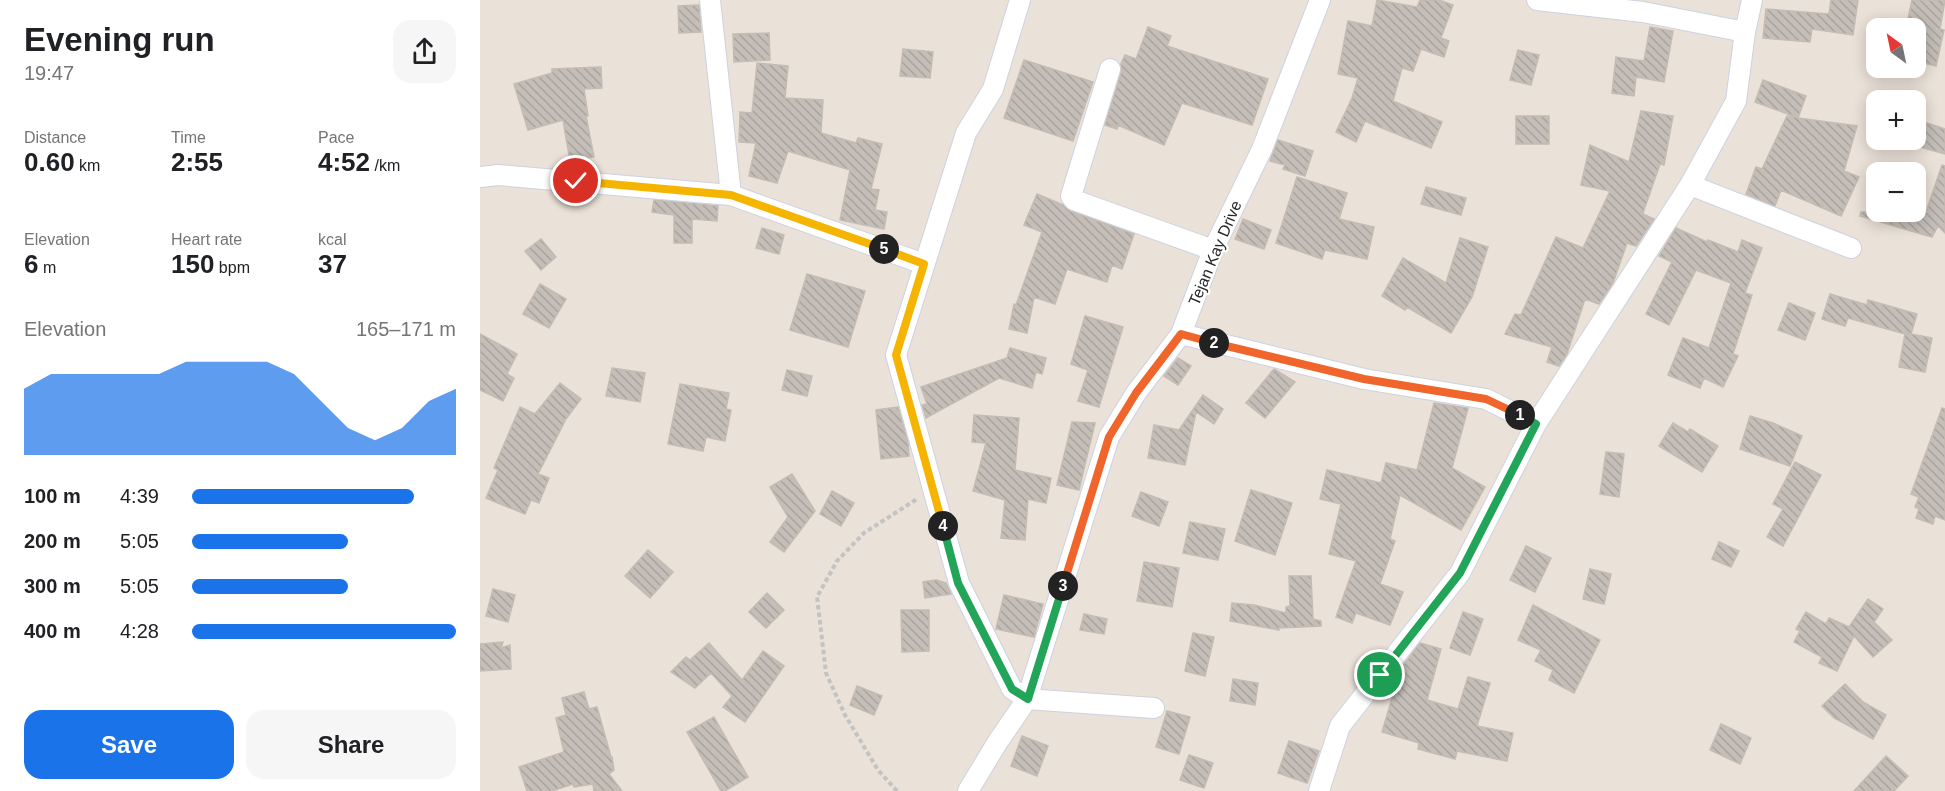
<!DOCTYPE html>
<html lang="en">
<head>
<meta charset="utf-8">
<style>
  :root { --surface:#fff; --page:#f6f6f6; --text:#202124; --muted:#757577; --accent:#1a73e8 }
  body { margin:0; font-family:Arial,sans-serif; background:var(--page); color:var(--text); height:100vh; display:flex; flex-direction:column; font-size:22px; white-space:nowrap }
  * { box-sizing:border-box; margin:0 }
  p { font-size:20px; color:var(--muted) }
  .icon { flex:none; width:33px; height:33px; fill:none; stroke:currentColor; stroke-width:2; stroke-linecap:round; stroke-linejoin:round }
  .map { position:relative; flex:1; overflow:hidden }
  .side { display:flex; flex-direction:column; background:var(--surface); width:480px }
  .side>* { flex:none }
  .needle { width:39px; rotate:327deg }
  .controls { position:absolute; left:1386px; top:18px; display:grid; gap:12px }
  .controls a { display:grid; place-items:center; width:60px; height:60px; border-radius:12px; background:var(--surface); box-shadow:0 3px 15px #0003; font-size:30px }
  .pin { position:absolute; display:grid; place-items:center; width:51px; height:51px; color:#fff; margin:-26px; border:3px solid #fff; border-radius:50%; box-shadow:0 2px 6px #0007 }
  .km { position:absolute; width:30px; height:30px; margin:-15px; border-radius:50%; background:#222; color:#fff; font-size:16px; line-height:30px; text-align:center }
  .round { display:grid; place-items:center; flex:none; width:63px; height:63px; border-radius:18px; background:var(--page) }
  .overview { display:flex; align-items:center; justify-content:space-between; height:102px; padding:0 24px }
  h1 { font-size:33px; font-weight:800; line-height:45px }
  .metrics { display:grid; grid-template-columns:repeat(3,1fr); gap:9px; height:102px; padding:6px 24px }
  .metrics div { display:grid; align-content:center }
  .metrics b { font-size:26px; font-weight:800 }
  .metrics small { font-size:16px; font-weight:400 }
  .metrics p { font-size:16px }
  .chart { height:168px; padding:12px 24px }
  .chart p { display:flex; justify-content:space-between }
  .chart svg { width:100%; height:108px; margin-top:6px; fill:var(--accent); opacity:.7 }
  .cta { display:flex; gap:12px; margin-top:auto; padding:12px 24px }
  .cta a { flex:1; height:69px; border-radius:18px; background:var(--accent); color:#fff; font-size:24px; font-weight:800; line-height:69px; text-align:center }
  .cta a+a { background:var(--page); color:var(--text) }
  ul { padding:0 24px; list-style:none; font-size:20px }
  li { display:grid; grid-template-columns:96px 72px 1fr; align-items:center; height:45px }
  li i { height:15px; border-radius:8px; background:var(--accent) }
  main { display:flex; flex:1; min-height:0 }
  .map>svg:first-child { display:block }
  .building { fill:url(#building-back-hatch); stroke:#c4bcb2; stroke-width:1.5 }
  .lines { fill:none; stroke-linecap:round; stroke-linejoin:round }
  .street-casing { stroke:#cdd2e0; stroke-width:22 }
  .path { stroke:#c3c3c3; stroke-width:4; stroke-dasharray:4.5 3; stroke-linecap:butt }
  .street { stroke:#fff; stroke-width:20 }
  .split-1-casing { stroke:#fff; stroke-width:12 }
  .split-2-casing { stroke:#fff; stroke-width:12 }
  .split-3-casing { stroke:#fff; stroke-width:12 }
  .split-4-casing { stroke:#fff; stroke-width:12 }
  .split-5-casing { stroke:#fff; stroke-width:12 }
  .split-6-casing { stroke:#fff; stroke-width:12 }
  .split-1 { stroke:#22a559; stroke-width:8 }
  .split-2 { stroke:#f0652b; stroke-width:8 }
  .split-3 { stroke:#f0652b; stroke-width:8 }
  .split-4 { stroke:#22a559; stroke-width:8 }
  .split-5 { stroke:#f5b400; stroke-width:8 }
  .split-6 { stroke:#f5b400; stroke-width:8 }
  .labels { text-anchor:middle; dominant-baseline:central; stroke-width:4.5; stroke-linejoin:round; paint-order:stroke }
  .street-label { font-size:16px; fill:#272727; stroke:#fff }
</style>
</head>
<body>
<main>
<section class="side">
<div class="overview"><div><h1>Evening run</h1><p>19:47</p></div><a class="round"><svg class="icon" aria-label="share" viewBox="0 0 24 24"><path d="M12 15V3M7 8l5-5 5 5M5 13v7h14v-7"/></svg></a></div>
<div class="metrics">
<div><p>Distance</p><b>0.60<small> km</small></b></div>
<div><p>Time</p><b>2:55</b></div>
<div><p>Pace</p><b>4:52<small> /km</small></b></div>
</div>
<div class="metrics">
<div><p>Elevation</p><b>6<small> m</small></b></div>
<div><p>Heart rate</p><b>150<small> bpm</small></b></div>
<div><p>kcal</p><b>37</b></div>
</div>
<div class="chart"><p><span>Elevation</span>165–171 m</p>
<svg viewBox="0 0 160 44" preserveAspectRatio="none"><path d="M0 44V17L10 11L20 11L30 11L40 11L50 11L60 6L70 6L80 6L90 6L100 11L110 22L120 33L130 38L140 33L150 22L160 17V44z"/></svg>
</div>
<ul>
<li><b>100 m</b>4:39<i style="width:84%"></i></li>
<li><b>200 m</b>5:05<i style="width:59%"></i></li>
<li><b>300 m</b>5:05<i style="width:59%"></i></li>
<li><b>400 m</b>4:28<i style="width:100%"></i></li>
</ul>
<div class="cta"><a>Save</a><a>Share</a></div>
</section>
<div class="map">
<svg width="1465" height="791" viewBox="0 0 1465 791">
  <defs>
    <pattern id="building-back-hatch" width="6" height="6" patternUnits="userSpaceOnUse" patternTransform="scale(1.5)"><rect width="6" height="6" fill="#c5beb8"/><path d="M-1 5l2 2M0 0l6 6M5-1l2 2" fill="none" stroke="#a9a39e"/></pattern>
  </defs>
  <rect width="100%" height="100%" fill="#eae1d8"/>
  <!-- building -->
  <path class="building" d="M897,0L937,7L940,0H959L973,5L961,38L969,41L964,57L941,49L933,71L922,68L913,101L962,122L951,148L885,121L876,142L856,132L872,98L878,78L858,74L868,21L892,26Z
    M1351,0H1378L1373,35L1332,29L1330,42L1283,38L1286,9L1349,14Z
    M1432,0H1465L1460,29L1464,30L1456,66L1436,61V28H1430L1432,20L1428,19Z
    M219,5L221,32L199,33L198,6Z
    M668,27L691,36L687,46L788,79L772,125L702,103L684,145L638,125L637,129L625,125L641,73V64L645,55L656,59Z
    M1170,27L1193,31L1184,82L1156,77L1154,96L1132,93L1136,57L1164,61Z
    M289,33L290,60L254,62L253,34Z
    M423,49L453,52L450,78L420,76Z
    M1038,50L1059,55L1051,85L1030,80Z
    M544,60L613,82L593,141L524,118Z
    M277,63L308,66L305,98L343,100L341,133L376,143L378,138L402,144L391,189L399,190L395,210L407,212L404,229L360,220L370,170L308,151L297,183L269,176L276,143L259,142L260,112L272,113Z
    M121,67L122,88L104,89L108,116H106L114,157L90,161L83,120L48,130L34,84L72,73V69Z
    M1283,80L1326,96L1318,118L1377,126L1364,171L1379,177L1361,216L1301,190L1295,206L1266,194L1276,167L1282,169L1307,116L1316,117L1275,102Z
    M1161,111L1193,116L1184,165L1180,164L1164,210L1163,214L1174,219L1156,246L1147,243L1133,283L1119,304L1105,299L1087,354L1079,366L1067,362L1072,347L1025,334L1035,314L1041,315L1076,237L1103,248L1130,191L1101,185L1110,145L1149,162Z
    M1036,116H1069V144H1036Z
    M1447,123L1465,129V154L1440,147Z
    M798,140L833,151L825,176L803,169L805,165L790,161Z
    M1462,165L1465,166V233L1458,226L1452,237L1380,216L1381,212H1446Z
    M817,177L867,193L859,219L894,227L887,259L845,250L842,259L796,243Z
    M946,187L986,198L981,215L941,204Z
    M557,194L583,205L590,211L654,234L642,269L632,265L627,282L587,269L575,304L554,297L547,333L529,329L534,304L536,305L562,232L544,225Z
    M174,200L238,206L237,221L212,219V243H194V215L172,212Z
    M763,219L791,230L784,249L755,239Z
    M282,228L304,235L299,254L276,248Z
    M1196,228L1227,242L1228,240L1258,252L1262,240L1282,248L1265,293L1272,295L1253,354L1258,356L1243,387L1224,378L1220,388L1188,375L1203,338L1229,348L1251,283L1216,270L1189,325L1166,314L1192,262L1179,256Z
    M980,238L1008,247L992,297L971,333L927,307L925,310L902,296L923,258L966,283Z
    M61,239L76,257L61,270L45,251Z
    M327,274L385,291L368,347L310,330Z
    M60,284L86,299L69,328L43,314Z
    M1350,294L1387,305L1388,300L1437,314L1431,334L1452,338L1445,372L1419,367L1425,334L1368,318L1365,326L1342,319Z
    M1309,303L1335,313L1325,340L1298,330Z
    M605,316L643,327L619,407L598,401L608,370L591,364Z
    M0,334L37,354L27,374L34,378L23,401L0,390Z
    M530,348L566,358L562,374L556,372L552,388L519,378L446,418L442,405L447,404L441,387L527,358Z
    M698,358L711,366L698,385L684,376Z
    M132,368L165,373L160,402L126,396Z
    M794,369L815,382L785,418L766,403Z
    M307,370L332,376L327,396L302,390Z
    M80,383L101,399L86,419L58,474L69,478L59,503L51,500L45,514L6,498L18,470L14,468L40,407L55,414Z
    M200,384L249,393L246,409L251,410L245,441L226,437L223,451L188,444Z
    M723,395L743,409L734,424L716,412L705,465L668,458L674,425L699,430Z
    M954,403L988,408L972,468L1005,487L981,530L920,495L910,539L915,541L900,584L923,592L910,625L876,613L872,623L856,617L876,561L849,554L861,504L840,499L847,470L901,483L906,463L937,470Z
    M418,407L428,442L429,456L401,459L396,410Z
    M1462,408L1465,409V520L1455,516L1453,524L1436,518L1439,509L1435,507L1439,497L1431,494Z
    M494,415L539,418L535,470L571,478L566,503L548,499L545,540L521,538L525,500L493,491L506,443L492,442Z
    M1270,416L1293,423L1322,436L1310,466L1260,449Z
    M592,422L615,423L599,490L577,485Z
    M1193,423L1208,432L1210,429L1238,446L1222,472L1179,446Z
    M1126,452L1144,454L1139,497L1120,494Z
    M1315,462L1341,475L1303,546L1287,537L1303,509L1293,504Z
    M312,474L335,511L304,552L290,542L308,517L290,487Z
    M771,490L812,503L795,555L755,541Z
    M352,491L374,503L361,526L340,514Z
    M661,492L688,502L679,526L652,516Z
    M710,522L745,529L738,560L703,553Z
    M1239,542L1259,551L1251,567L1232,559Z
    M1046,546L1071,558L1055,592L1030,580Z
    M168,550L193,572L170,598L145,576Z
    M664,562L699,568L692,607L657,601Z
    M1110,569L1131,574L1124,604L1103,599Z
    M809,576H831L833,619L841,621V626L799,628V630L750,621L752,603L774,605L806,613V607L810,606Z
    M456,580L466,583L471,594L445,598L443,582Z
    M13,589L35,595L28,622L6,616Z
    M287,593L304,610L286,628L269,612Z
    M524,595L563,604L554,637L516,629Z
    M1388,599L1403,609L1394,622L1412,640L1393,657L1374,636L1357,671L1339,663L1342,657L1314,642L1320,631L1316,629L1326,612L1346,624L1349,618L1369,627Z
    M1053,605L1120,640L1094,693L1069,680L1073,670L1055,661L1061,650L1038,640Z
    M421,610H449V651L422,652Z
    M983,612L1003,619L990,655L970,648Z
    M604,614L627,619L624,634L600,630Z
    M713,633L734,637L725,676L705,671Z
    M23,642L21,648L30,645L31,669L0,671V644Z
    M229,643L262,680L283,651L304,666L265,722L243,707L252,696L231,673L215,688L191,672L206,657L210,660Z
    M940,643L961,649L947,700L978,709L988,677L1010,683L997,726L1033,733L1027,761L977,751L975,759L938,749L939,743L902,732L921,668Z
    M753,679L778,683L775,705L750,701Z
    M1365,684L1383,702L1406,715L1393,739L1354,718L1342,706Z
    M377,686L402,696L394,715L370,705Z
    M104,692L109,709L117,707L131,757H132L134,770L129,774L142,791H114L113,784L94,787L93,784L72,791H47L39,767L84,752L76,718L86,715L82,698Z
    M687,711L710,717L699,754L676,747Z
    M234,717L268,777L245,791H241L207,732Z
    M1241,724L1271,738L1260,764L1230,750Z
    M542,736L568,746L557,776L531,766Z
    M809,741L839,751L827,783L798,773Z
    M709,755L733,763L724,788L700,780Z
    M1406,756L1428,776L1414,791H1374Z"/>
  <g class="lines">
    <!-- street casing -->
    <g class="street-casing">
      <path id="street" d="M230,0L251,195
        M540,0L513,89L486,133L416,355L479,583L532,689L547,699L674,708
        M1057,0L1163,12L1265,32
        M630,69L591,196L594,200L733,250
        M0,177L18,175L251,195L444,264
        M1210,185L1371,248
        M701,334L884,379L1006,399L1056,424
        M488,791L517,743L547,699L629,437L656,393L701,334L733,250L782,149L840,0
        M839,791L860,726L980,573L1056,424L1210,185L1256,101L1265,32L1272,0"/>
    </g>
    <!-- path -->
    <path class="path" d="M417,791L398,770L365,715L346,673L337,597L357,561L384,533L437,499"/>
    <!-- street -->
    <use href="#street" class="street"/>
  </g>
  <g class="lines">
    <!-- split-1 casing -->
    <g class="split-1-casing">
      <path id="split-1" d="M900,675L980,573L1056,424L1040,415"/>
    </g>
    <!-- split-2 casing -->
    <g class="split-2-casing">
      <path id="split-2" d="M734,343L884,379L1006,399L1040,415"/>
    </g>
    <!-- split-3 casing -->
    <g class="split-3-casing">
      <path id="split-3" d="M583,586L629,437L656,393L701,334L734,343"/>
    </g>
    <!-- split-4 casing -->
    <g class="split-4-casing">
      <path id="split-4" d="M463,526L478,583L532,689L548,699L583,586"/>
    </g>
    <!-- split-5 casing -->
    <g class="split-5-casing">
      <path id="split-5" d="M404,249L444,264L416,355L463,526"/>
    </g>
    <!-- split-6 casing -->
    <g class="split-6-casing">
      <path id="split-6" d="M96,181L251,195L404,249"/>
    </g>
    <!-- split-1 -->
    <use href="#split-1" class="split-1"/>
    <!-- split-2 -->
    <use href="#split-2" class="split-2"/>
    <!-- split-3 -->
    <use href="#split-3" class="split-3"/>
    <!-- split-4 -->
    <use href="#split-4" class="split-4"/>
    <!-- split-5 -->
    <use href="#split-5" class="split-5"/>
    <!-- split-6 -->
    <use href="#split-6" class="split-6"/>
  </g>
  <g class="labels">
    <!-- street labels -->
    <g class="street-label">
      <text transform="translate(735 253) rotate(-67)">Tejan Kay Drive</text>
    </g>
  </g>
</svg>
<div class="controls">
<a><svg class="needle" viewBox="-14 -14 28 28"><path d="M0-13l5 13h-10z" fill="#e53935"/><path d="M0 13l5-13h-10z" fill="#757577"/></svg></a>
<a>+</a>
<a>−</a>
</div>
<div class="pin" style="left:900px;top:675px;background:#1e9e55"><svg class="icon" aria-label="arrive" viewBox="0 0 24 24"><path d="M6 21V4h12l-3 4 3 4H6"/></svg></div>
<div class="pin" style="left:96px;top:181px;background:#d93025"><svg class="icon" aria-label="check" viewBox="0 0 24 24"><path d="M5 12l5 5 9-10"/></svg></div>
<b class="km" style="left:1040px;top:415px">1</b>
<b class="km" style="left:734px;top:343px">2</b>
<b class="km" style="left:583px;top:586px">3</b>
<b class="km" style="left:463px;top:526px">4</b>
<b class="km" style="left:404px;top:249px">5</b>
</div>
</main>
</body>
</html>
